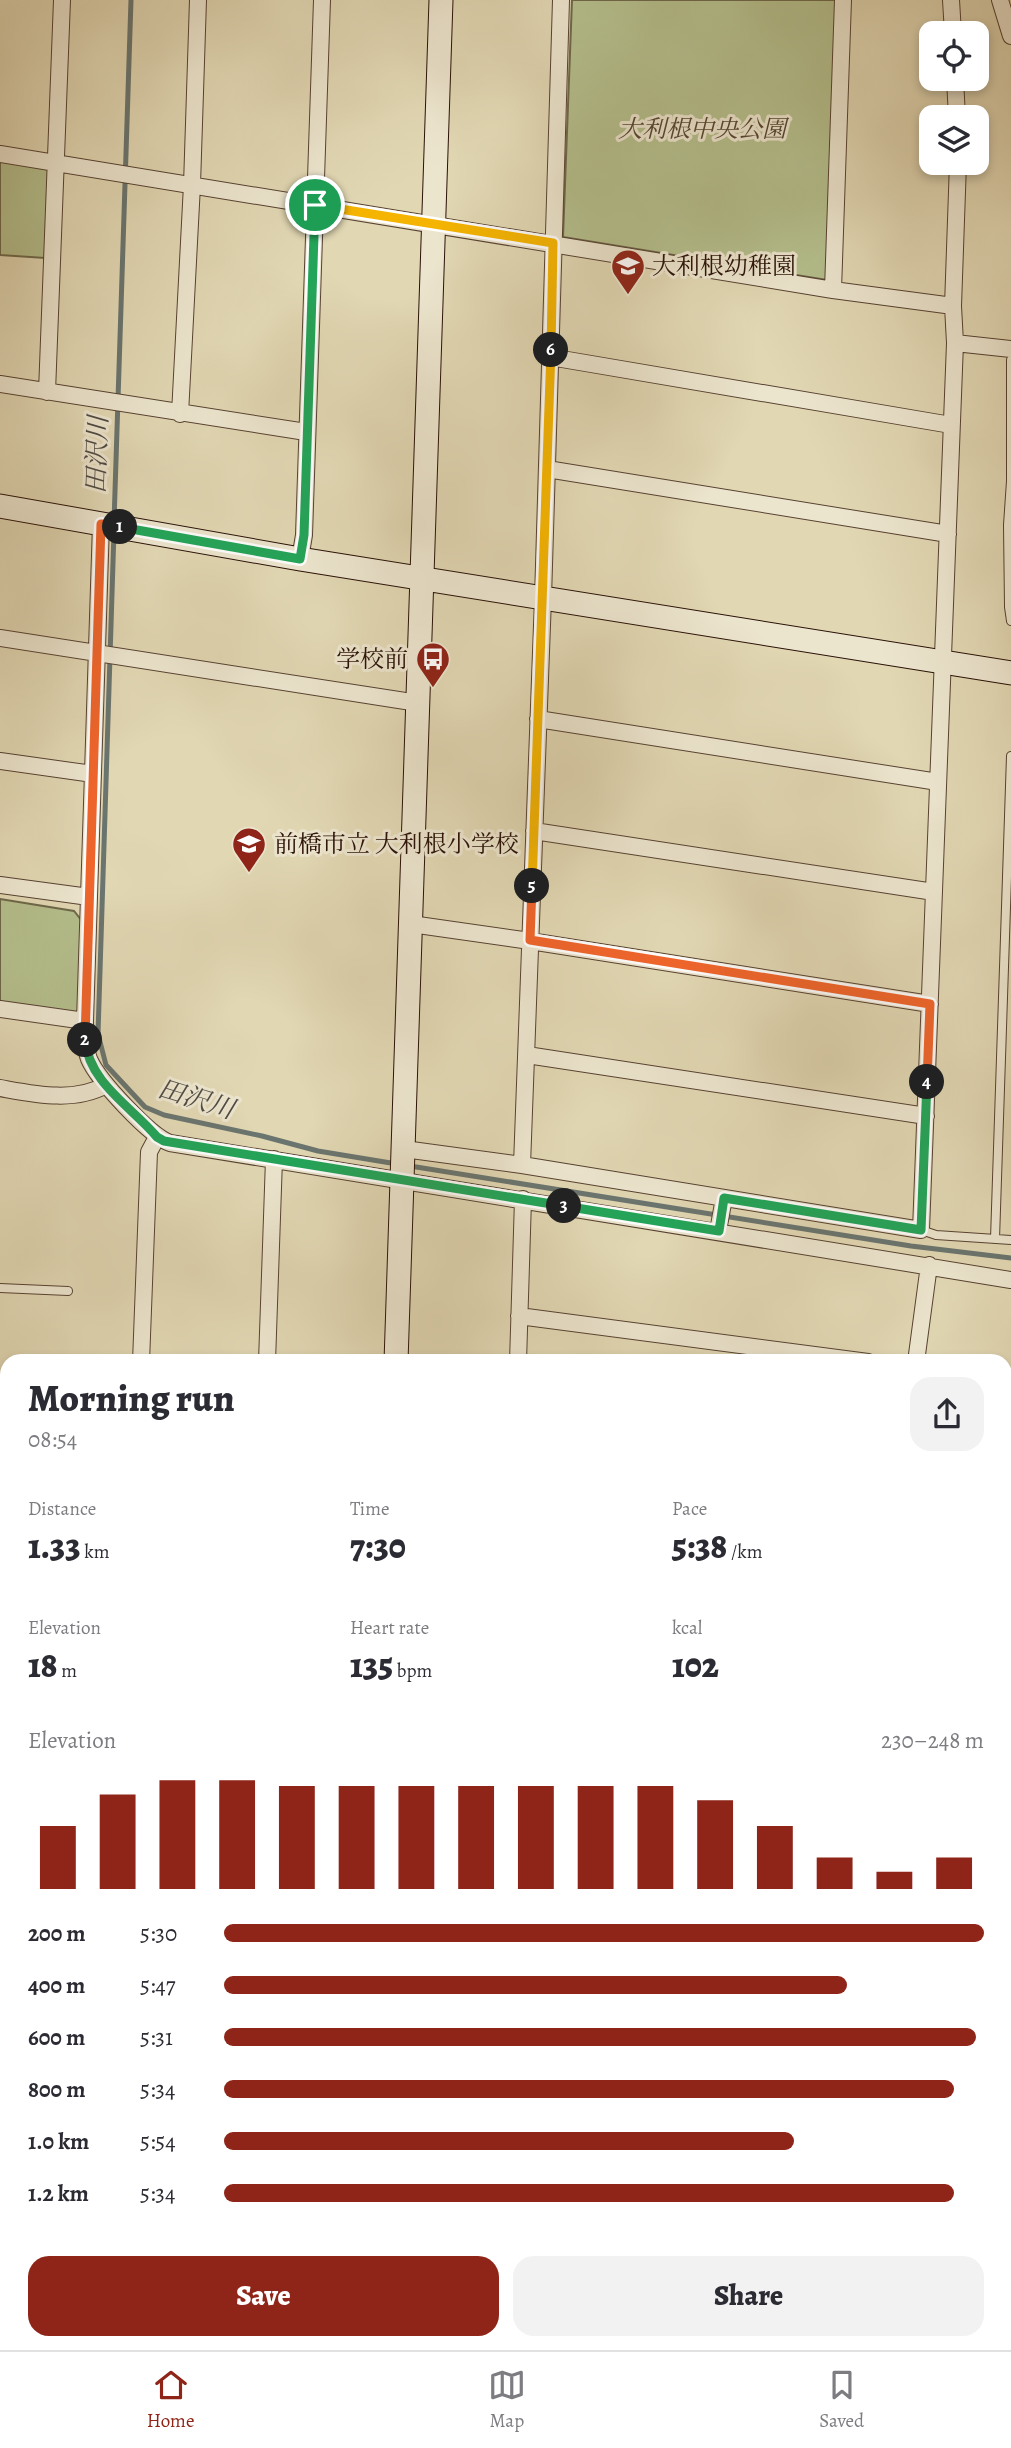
<!DOCTYPE html>
<html lang="en">
<head>
<meta charset="utf-8">
<style>
  :root { --surface:#fff; --page:#f2f2f3; --text:#2b2b33; --muted:#7c7c81; --line:#e1e1e2; --accent:#8f2418 }
  body { margin:0; font-family:Alegreya,"Noto Serif JP",serif; background:var(--page); color:var(--text); height:100vh; display:flex; flex-direction:column; font-size:26px; white-space:nowrap }
  * { box-sizing:border-box; margin:0 }
  p { font-size:23px; color:var(--muted) }
  .icon { flex:none; width:38px; height:38px; fill:none; stroke:currentColor; stroke-width:2; stroke-linecap:round; stroke-linejoin:round }
  .map { position:relative; flex:1; overflow:hidden }
  .drawer { position:absolute; left:0px; top:1354px; width:1012px; height:996px; display:flex; flex-direction:column; background:var(--surface); border-radius:21px 21px 0 0; box-shadow:0 4px 10px #0003 }
  .drawer>* { flex:none }
  .controls { position:absolute; left:919px; top:21px; display:grid; gap:14px }
  .controls a { display:grid; place-items:center; width:70px; height:70px; border-radius:14px; background:var(--surface); box-shadow:0 4px 10px #0003; font-size:35px }
  .pin { position:absolute; display:grid; place-items:center; width:60px; height:60px; color:#fff; margin:-30px; border:4px solid #fff; border-radius:50%; box-shadow:0 2px 7px #0007 }
  .km { position:absolute; width:35px; height:35px; margin:-18px; border-radius:50%; background:#222; color:#fff; font-size:19px; line-height:35px; text-align:center }
  .round { display:grid; place-items:center; flex:none; width:74px; height:74px; border-radius:21px; background:var(--page) }
  .headline { display:flex; align-items:center; justify-content:space-between; height:119px; padding:0 28px }
  h1 { font-size:38px; font-weight:800; line-height:52px }
  .stats { display:grid; grid-template-columns:repeat(3,1fr); gap:10px; height:119px; padding:7px 28px }
  .stats div { display:grid; align-content:center }
  .stats b { font-size:35px; font-weight:800 }
  .stats small { font-size:19px; font-weight:400 }
  .stats p { font-size:19px }
  .chart { height:196px; padding:14px 28px }
  .chart p { display:flex; justify-content:space-between }
  .chart svg { width:100%; height:126px; margin-top:7px; stroke:var(--accent); stroke-width:6 }
  .primary-button { display:flex; gap:14px; margin-top:auto; padding:14px 28px }
  .primary-button a { flex:1; height:80px; border-radius:21px; background:var(--accent); color:#fff; font-size:28px; font-weight:800; line-height:80px; text-align:center }
  .primary-button a+a { background:var(--page); color:var(--text) }
  ul { padding:0 28px; list-style:none; font-size:23px }
  li { display:grid; grid-template-columns:112px 84px 1fr; align-items:center; height:52px }
  li i { height:18px; border-radius:9px; background:var(--accent) }
  .tab-bar { display:flex; justify-content:space-around; align-items:center; height:98px; border-top:2px solid var(--line); background:var(--surface); font-size:19px; color:var(--muted) }
  .tab-bar a { display:grid; justify-items:center; gap:4px }
  .tab-bar .on { color:var(--accent) }
  .map>svg:first-child { display:block }
  .green { fill:#b4be8c; stroke:#6e684a; stroke-width:2 }
  .lines { fill:none; stroke-linecap:round; stroke-linejoin:round }
  .stream { stroke:#6a756f; stroke-width:5 }
  .lane-casing { stroke:#574232; stroke-width:10 }
  .street-casing { stroke:#574232; stroke-width:18 }
  .secondary-casing { stroke:#291107; stroke-width:25 }
  .primary-casing { stroke:#291107; stroke-width:29 }
  .lane { stroke:#ece5ce; stroke-width:8 }
  .street { stroke:#ece5ce; stroke-width:16 }
  .secondary { stroke:#ece5ce; stroke-width:23 }
  .primary { stroke:#e0bc7a; stroke-width:26 }
  .split-1-casing { stroke:#fff; stroke-width:14 }
  .split-2-casing { stroke:#fff; stroke-width:14 }
  .split-3-casing { stroke:#fff; stroke-width:14 }
  .split-4-casing { stroke:#fff; stroke-width:14 }
  .split-5-casing { stroke:#fff; stroke-width:14 }
  .split-6-casing { stroke:#fff; stroke-width:14 }
  .split-7-casing { stroke:#fff; stroke-width:14 }
  .split-1 { stroke:#22a559; stroke-width:9 }
  .split-2 { stroke:#f0652b; stroke-width:9 }
  .split-3 { stroke:#22a559; stroke-width:9 }
  .split-4 { stroke:#22a559; stroke-width:9 }
  .split-5 { stroke:#f0652b; stroke-width:9 }
  .split-6 { stroke:#f5b400; stroke-width:9 }
  .split-7 { stroke:#f5b400; stroke-width:9 }
  .labels { text-anchor:middle; dominant-baseline:central; stroke-width:6; stroke-linejoin:round; paint-order:stroke }
  .park-label { font-size:24px; font-style:italic; fill:#53452f; stroke:#ece5ce }
  .poi-label { font-size:24px; fill:#291107; stroke:#ece5ce; text-anchor:start }
  .water-label { font-size:26px; font-style:italic; fill:#4f4b44; stroke:#ece5ce }
</style>
</head>
<body>
<div class="map">
<svg width="1011" height="2350" viewBox="0 0 1011 2350">
  <rect width="100%" height="100%" fill="#e1d7b3"/>
  <filter id="stains"><feTurbulence type="fractalNoise" baseFrequency=".00286" numOctaves="4"/><feColorMatrix values="0 0 0 0 .2 0 0 0 0 .09 0 0 0 0 .02 0 0 0 .5 -.17"/></filter>
  <radialGradient id="worn" r=".72"><stop offset=".6" stop-color="#630" stop-opacity="0"/><stop offset="1" stop-color="#630" stop-opacity=".3"/></radialGradient>
  <!-- green -->
  <path class="green" d="M572,0H837L827,280L563,237Z
    M0,159L51,168L45,258L0,255Z
    M0,899L74,911L82,921L80,1011L65,1020L0,1009Z"/>
  <g class="lines">
    <!-- stream -->
    <path class="stream" d="M114,522L131,0
      M114,531L98,1034L106,1065L145,1107L164,1115L262,1136L318,1151L397,1164
      M410,1166L911,1246L1011,1258"/>
    <!-- lane casing -->
    <g class="lane-casing">
      <path id="lane" d="M1011,360V481L1008,525L1009,607L1011,621
        M921,1230L936,1235L1011,1240
        M995,1239L1011,756
        M0,1288L68,1291"/>
    </g>
    <!-- street casing -->
    <g class="street-casing">
      <path id="street" d="M951,0L953,33
        M1000,0L1011,36
        M955,79L957,117
        M0,154L833,290L953,306
        M833,290L843,0
        M955,343L1011,349
        M550,357L951,425
        M0,384L306,432
        M47,392L62,0
        M180,414L192,185L198,0
        M547,469L948,534
        M101,524L85,1021C85,1034 84,1047 89,1059C98,1080 150,1136 170,1143L1011,1280
        M300,559L304,535L322,0
        M0,638L418,703
        M538,719L938,782
        M0,761L93,774
        M534,831L934,892
        M0,885L89,897
        M411,924L530,941L930,1004
        M0,1009L85,1021
        M527,1055L926,1116
        M0,1088C34,1094 74,1103 106,1085
        M404,1149L522,1165L921,1230L955,343L953,306L958,163
        M522,1165L543,598L561,0
        M718,1231L724,1198
        M519,1316L868,1362
        M141,1362L149,1152L157,1137
        M267,1362L274,1159
        M518,1362L523,1199
        M916,1362L929,1265
        M1004,1608H1011
        M0,1674L7,1675
        M1004,1845L1011,1846
        M0,1992H7
        M0,2114L7,2040
        M1004,2121L1011,2123
        M0,2145L7,2148
        M82,2350L83,2343"/>
    </g>
    <!-- secondary casing -->
    <g class="secondary-casing">
      <path id="secondary" d="M0,506L300,559L1011,673
        M396,1362L441,0"/>
    </g>
    <!-- primary casing -->
    <g class="primary-casing">
      <path id="primary" d="M1004,1774L1011,1730
        M924,2350L925,2343"/>
    </g>
    <!-- lane -->
    <use href="#lane" class="lane"/>
    <!-- street -->
    <use href="#street" class="street"/>
    <!-- secondary -->
    <use href="#secondary" class="secondary"/>
    <!-- primary -->
    <use href="#primary" class="primary"/>
  </g>
  <g class="lines">
    <!-- split-1 casing -->
    <g class="split-1-casing">
      <path id="split-1" d="M120,527L300,559L304,535L315,205"/>
    </g>
    <!-- split-2 casing -->
    <g class="split-2-casing">
      <path id="split-2" d="M85,1040L101,524L120,527"/>
    </g>
    <!-- split-3 casing -->
    <g class="split-3-casing">
      <path id="split-3" d="M85,1040C89,1083 132,1107 157,1137L164,1141L564,1206"/>
    </g>
    <!-- split-4 casing -->
    <g class="split-4-casing">
      <path id="split-4" d="M564,1206L719,1231L724,1198L921,1230L927,1082"/>
    </g>
    <!-- split-5 casing -->
    <g class="split-5-casing">
      <path id="split-5" d="M532,886L530,940L930,1004L927,1082"/>
    </g>
    <!-- split-6 casing -->
    <g class="split-6-casing">
      <path id="split-6" d="M532,886L551,350"/>
    </g>
    <!-- split-7 casing -->
    <g class="split-7-casing">
      <path id="split-7" d="M315,205L553,243L551,350"/>
    </g>
    <!-- split-1 -->
    <use href="#split-1" class="split-1"/>
    <!-- split-2 -->
    <use href="#split-2" class="split-2"/>
    <!-- split-3 -->
    <use href="#split-3" class="split-3"/>
    <!-- split-4 -->
    <use href="#split-4" class="split-4"/>
    <!-- split-5 -->
    <use href="#split-5" class="split-5"/>
    <!-- split-6 -->
    <use href="#split-6" class="split-6"/>
    <!-- split-7 -->
    <use href="#split-7" class="split-7"/>
  </g>
  <!-- icons -->
  <defs>
    <g id="school-pin" transform="scale(1.75)"><path d="M0 17L-7.5 6A9.5 9.5 0 1 1 7.5 6Z" fill="#8f2418" stroke="#ece5ce"/><path d="M0-5L7-2L0 1L-7-2ZM-4 1L0 2.5L4 1V4Q0 6-4 4Z" fill="#fff"/></g>
    <g id="bus-pin" transform="scale(1.75)"><path d="M0 17L-7.5 6A9.5 9.5 0 1 1 7.5 6Z" fill="#8f2418" stroke="#ece5ce"/><path d="M-5-6H5V4H4V6H2V4H-2V6H-4V4H-5ZM-3.5-4V0h7V-4ZM-3.5 1.2v1.5H-2V1.2ZM2 1.2v1.5H3.5V1.2Z" fill="#fff"/></g>
  </defs>
  <g fill-rule="evenodd">
    <use href="#school-pin" x="628" y="266"/>
    <use href="#bus-pin" x="433" y="659"/>
    <use href="#school-pin" x="249" y="844"/>
  </g>
  <g class="labels">
    <!-- park labels -->
    <g class="park-label">
      <text x="702" y="129">大利根中央公園</text>
    </g>
    <!-- poi labels -->
    <g class="poi-label">
      <text x="652" y="266">大利根幼稚園</text>
      <text x="408" y="659" text-anchor="end">学校前</text>
      <text x="274" y="844">前橋市立 大利根小学校</text>
    </g>
    <!-- water labels -->
    <g class="water-label">
      <text transform="translate(97 455) rotate(-88)">田沢川</text>
      <text transform="translate(196 1099) rotate(17)">田沢川</text>
    </g>
  </g>
  <rect width="100%" height="100%" filter="url(#stains)"/>
  <rect width="100%" height="100%" fill="url(#worn)"/>
</svg>
<div class="controls">
<a><svg class="icon" aria-label="locate" viewBox="0 0 24 24"><circle cx="12" cy="12" r="6"/><path d="M12 2v4M12 18v4M2 12h4M18 12h4"/></svg></a>
<a><svg class="icon" aria-label="layers" viewBox="0 0 24 24"><path d="M12 4l9 5-9 5-9-5zM3 14l9 5 9-5"/></svg></a>
</div>
<div class="pin" style="left:315px;top:205px;background:#1e9e55"><svg class="icon" aria-label="arrive" viewBox="0 0 24 24"><path d="M6 21V4h12l-3 4 3 4H6"/></svg></div>
<b class="km" style="left:120px;top:527px">1</b>
<b class="km" style="left:85px;top:1040px">2</b>
<b class="km" style="left:564px;top:1206px">3</b>
<b class="km" style="left:927px;top:1082px">4</b>
<b class="km" style="left:532px;top:886px">5</b>
<b class="km" style="left:551px;top:350px">6</b>
<section class="drawer">
<div class="headline"><div><h1>Morning run</h1><p>08:54</p></div><a class="round"><svg class="icon" aria-label="share" viewBox="0 0 24 24"><path d="M12 15V3M7 8l5-5 5 5M5 13v7h14v-7"/></svg></a></div>
<div class="stats">
<div><p>Distance</p><b>1.33<small> km</small></b></div>
<div><p>Time</p><b>7:30</b></div>
<div><p>Pace</p><b>5:38<small> /km</small></b></div>
</div>
<div class="stats">
<div><p>Elevation</p><b>18<small> m</small></b></div>
<div><p>Heart rate</p><b>135<small> bpm</small></b></div>
<div><p>kcal</p><b>102</b></div>
</div>
<div class="chart"><p><span>Elevation</span>230–248 m</p>
<svg viewBox="0 0 160 44" preserveAspectRatio="none"><path d="M5 44V22M15 44V11M25 44V6M35 44V6M45 44V8M55 44V8M65 44V8M75 44V8M85 44V8M95 44V8M105 44V8M115 44V13M125 44V22M135 44V33M145 44V38M155 44V33"/></svg>
</div>
<ul>
<li><b>200 m</b>5:30<i style="width:100%"></i></li>
<li><b>400 m</b>5:47<i style="width:82%"></i></li>
<li><b>600 m</b>5:31<i style="width:99%"></i></li>
<li><b>800 m</b>5:34<i style="width:96%"></i></li>
<li><b>1.0 km</b>5:54<i style="width:75%"></i></li>
<li><b>1.2 km</b>5:34<i style="width:96%"></i></li>
</ul>
<div class="primary-button"><a>Save</a><a>Share</a></div>
</section>
</div>
<nav class="tab-bar">
<a class="on"><svg class="icon" aria-label="home" viewBox="0 0 24 24"><path d="M3 11l9-7 9 7M6 9v11h12V9"/></svg>Home</a>
<a><svg class="icon" aria-label="map" viewBox="0 0 24 24"><path d="M3 6l6-2 6 2 6-2v14l-6 2-6-2-6 2zM9 4v14M15 6v14"/></svg>Map</a>
<a><svg class="icon" aria-label="saved" viewBox="0 0 24 24"><path d="M7 4h10v16l-5-4-5 4z"/></svg>Saved</a>
</nav>
</body>
</html>
